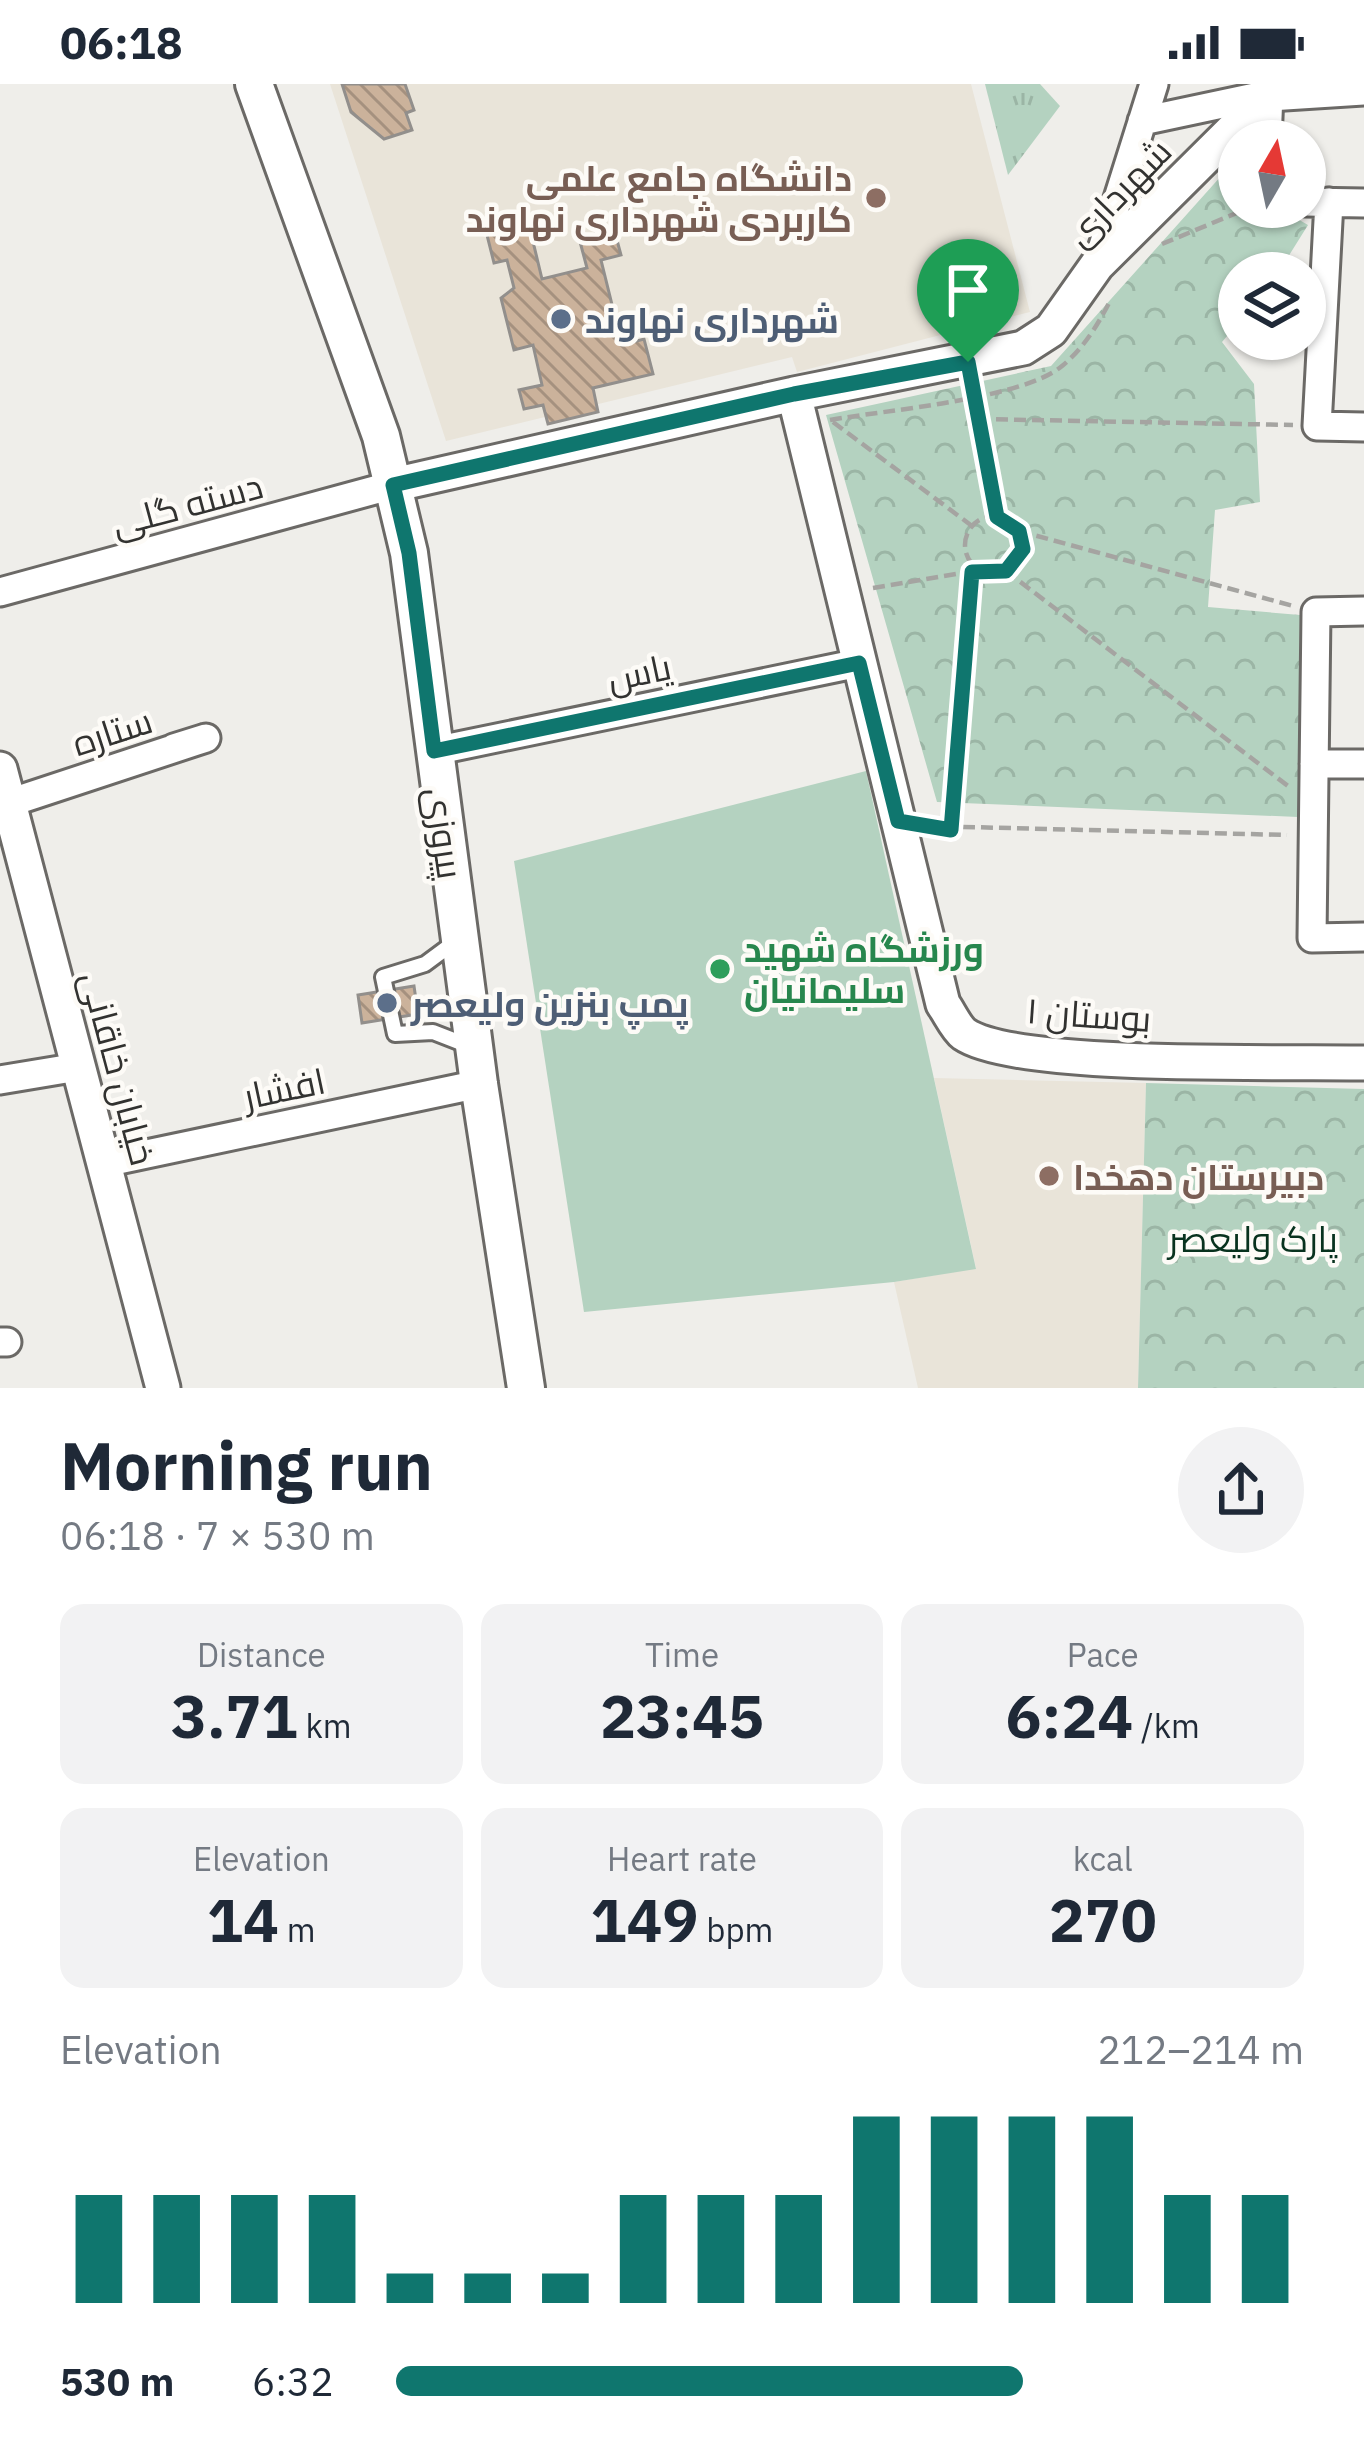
<!DOCTYPE html>
<html lang="en">
<head>
<meta charset="utf-8">
<style>
  :root { --surface:#fff; --page:#f2f2f3; --text:#1f2937; --muted:#747a83; --accent:#0f766e }
  body { margin:0; font-family:"IBM Plex Sans",Cairo,sans-serif; background:var(--page); color:var(--text); height:100vh; display:flex; flex-direction:column; font-size:45px; white-space:nowrap }
  * { box-sizing:border-box; margin:0 }
  p { font-size:39px; color:var(--muted) }
  .icon { flex:none; width:66px; height:66px; fill:none; stroke:currentColor; stroke-width:2; stroke-linecap:round; stroke-linejoin:round }
  .map { position:relative; height:1304px; overflow:hidden }
  .side { display:flex; flex-direction:column; background:var(--surface); flex:1 }
  .side>* { flex:none }
  .needle { width:78px; rotate:9deg }
  .fabs { position:absolute; left:1218px; top:36px; display:grid; gap:24px }
  .fabs a { display:grid; place-items:center; width:108px; height:108px; border-radius:50%; background:var(--surface); box-shadow:0 3px 9px #0004; font-size:60px }
  .pin { position:absolute; display:grid; place-items:center; width:102px; height:102px; color:#fff; margin:-123px -51px; border-radius:50% 50% 50% 0; rotate:-45deg; box-shadow:0 0 12px #0007 }
  .pin .icon { rotate:45deg }
  .round { display:grid; place-items:center; flex:none; width:126px; height:126px; border-radius:63px; background:var(--page) }
  .head { display:flex; align-items:center; justify-content:space-between; height:204px; padding:0 60px }
  h1 { font-size:66px; font-weight:800; line-height:90px }
  .figures { display:grid; grid-template-columns:repeat(3,1fr); gap:18px; height:204px; padding:12px 60px }
  .figures div { display:grid; align-content:center; border-radius:24px; background:var(--page); text-align:center }
  .figures b { font-size:60px; font-weight:800 }
  .figures small { font-size:33px; font-weight:400 }
  .figures p { font-size:33px }
  .chart { height:336px; padding:24px 60px }
  .chart p { display:flex; justify-content:space-between }
  .chart svg { width:100%; height:216px; margin-top:12px; stroke:var(--accent); stroke-width:6 }
  ul { padding:0 60px; list-style:none; font-size:39px }
  li { display:grid; grid-template-columns:192px 144px 1fr; align-items:center; height:90px }
  li i { height:30px; border-radius:15px; background:var(--accent) }
  .status { display:flex; justify-content:space-between; align-items:center; height:84px; padding:0 60px; background:var(--surface); direction:ltr }
  .status svg { height:33px; fill:currentColor }
  .map>svg:first-child { display:block }
  .built { fill:#e9e4d9 }
  .grass { fill:url(#grass-tufts) }
  .park { fill:url(#park-crowns) }
  .garden { fill:#b4d2c0 }
  .building { fill:url(#building-back-hatch); stroke:#928f8c; stroke-width:3 }
  .lines { fill:none; stroke-linecap:round; stroke-linejoin:round }
  .service-casing { stroke:#6b6966; stroke-width:20 }
  .minor-casing { stroke:#6b6966; stroke-width:33 }
  .tertiary-casing { stroke:#6b6966; stroke-width:39 }
  .secondary-casing { stroke:#6b6966; stroke-width:42 }
  .path { stroke:#a5a4a1; stroke-width:4.5; stroke-dasharray:12 6; stroke-linecap:butt }
  .service { stroke:#fff; stroke-width:14 }
  .minor { stroke:#fff; stroke-width:27 }
  .tertiary { stroke:#fff; stroke-width:33 }
  .secondary { stroke:#fff; stroke-width:36 }
  .route-casing { stroke:#fff; stroke-width:24 }
  .route { stroke:#0f766e; stroke-width:15 }
  .education-dot { fill:#8d6e63; stroke:#fdfbf7; stroke-width:4.5 }
  .service-dot { fill:#5c6f8a; stroke:#fdfbf7; stroke-width:4.5 }
  .leisure-dot { fill:#2e9e5b; stroke:#fdfbf7; stroke-width:4.5 }
  .labels { text-anchor:middle; dominant-baseline:central; stroke-width:9; stroke-linejoin:round; paint-order:stroke }
  .education-label { font-size:36px; font-weight:bold; fill:#785e54; stroke:#fdfbf7; text-anchor:end }
  .street-label { font-size:36px; fill:#323230; stroke:#fdfbf7 }
  .service-label { font-size:36px; font-weight:bold; fill:#4e5e75; stroke:#fdfbf7; text-anchor:start }
  .leisure-label { font-size:36px; font-weight:bold; fill:#27864d; stroke:#fdfbf7; text-anchor:start }
  .park-label { font-size:36px; fill:#08321e; stroke:#fdfbf7 }
</style>
</head>
<body>
<div class="status"><b>06:18</b><svg viewBox="0 0 49 12"><path d="M0 12V9h3v3zM5 12V6h3v6zM10 12V3h3v9zM15 12V0h3v12zM26 1h20v11H26zM47 4h2v5h-2z"/></svg></div>
<div class="map">
<svg width="1364" height="1304" viewBox="0 0 1364 1304">
  <defs>
    <pattern id="grass-tufts" width="24" height="20" patternUnits="userSpaceOnUse" patternTransform="scale(3)"><rect width="24" height="20" fill="#b4d2c0"/><path d="M3 7l-1-3M5 7V3M7 7l1-3M15 17l-1-3M17 17v-4M19 17l1-3" fill="none" stroke="#9bb5a5"/></pattern>
    <pattern id="park-crowns" width="20" height="18" patternUnits="userSpaceOnUse" patternTransform="scale(3)"><rect width="20" height="18" fill="#b4d2c0"/><path d="M2 6a3 3 0 1 1 6 0M12 15a3 3 0 1 1 6 0" fill="none" stroke="#9bb5a5"/></pattern>
    <pattern id="building-back-hatch" width="6" height="6" patternUnits="userSpaceOnUse" patternTransform="scale(3)"><rect width="6" height="6" fill="#cbb29b"/><path d="M-1 5l2 2M0 0l6 6M5-1l2 2" fill="none" stroke="#a5917f"/></pattern>
  </defs>
  <rect width="100%" height="100%" fill="#efeeea"/>
  <!-- built -->
  <path class="built" d="M330,0H971L1030,228L797,288L792,273L446,357Z
    M934,994L1146,999L1138,1304H918L894,1198L976,1184Z"/>
  <!-- grass -->
  <path class="grass" d="M985,0H1040L1060,22L1008,91Z"/>
  <!-- park -->
  <path class="park" d="M1239,72V123H1277L1308,141L1278,189H1239V238L1222,258L1254,300L1260,418L1215,426L1208,523L1300,531L1298,733L937,718L826,331L1051,282Z
    M1146,999L1364,1005V1304H1138Z"/>
  <!-- garden -->
  <path class="garden" d="M866,687L976,1185L894,1198L584,1228L514,777Z"/>
  <!-- building -->
  <path class="building" d="M342,0H405L414,26L406,29L412,46L384,55L351,28Z
    M529,141L542,195L587,184L579,154L614,145L621,171L601,176L622,261L644,255L653,290L593,304L598,328L548,340L543,321L524,325L519,306L542,301L533,261L514,266L501,214L514,204L507,176L494,179L487,151Z
    M414,902L418,930L362,939L358,911Z"/>
  <g class="lines">
    <!-- service casing -->
    <g class="service-casing">
      <path id="service" d="M456,857L425,880L383,893L395,950L433,948L469,962"/>
    </g>
    <!-- minor casing -->
    <g class="minor-casing">
      <path id="minor" d="M1142,37L1269,10L1267,57
        M1305,118L1364,119
        M1329,118L1317,342L1364,343
        M1097,181L1154,0
        M0,508L393,401
        M1364,527L1316,528L1312,854L1364,853
        M434,667L859,579
        M1314,680H1364
        M9,719L206,654L174,664
        M0,996L78,983
        M104,1079L479,1000
        M0,1258H7"/>
    </g>
    <!-- tertiary casing -->
    <g class="tertiary-casing">
      <path id="tertiary" d="M794,310L1023,264L1051,246L1097,181L1269,10L1364,4
        M393,401L794,310L943,920C949,928 956,944 964,950C1016,986 1289,977 1364,979
        M0,685L163,1304"/>
    </g>
    <!-- secondary casing -->
    <g class="secondary-casing">
      <path id="secondary" d="M254,0L381,352L409,469L479,1000L526,1304"/>
    </g>
    <!-- path -->
    <path class="path" d="M1162,160L1251,123
      M972,301L997,431
      M978,335L1293,341
      M830,336C886,326 1023,315 1062,282C1084,264 1099,239 1111,215
      M833,338L972,442
      M965 461a29 29 0 1 1 58 0a29 29 0 1 1-58 0Z
      M1019,447L1293,522
      M1006,487L1288,702
      M873,504L974,487
      M927,742L1287,751
      M951,745L972,487"/>
    <!-- service -->
    <use href="#service" class="service"/>
    <!-- minor -->
    <use href="#minor" class="minor"/>
    <!-- tertiary -->
    <use href="#tertiary" class="tertiary"/>
    <!-- secondary -->
    <use href="#secondary" class="secondary"/>
  </g>
  <g class="lines">
    <!-- route casing -->
    <g class="route-casing">
      <path id="route" d="M968,278L997,433L1019,447L1023,465L1006,487L972,488L951,746L898,737L859,579L434,667L409,469L393,401L794,310Z"/>
    </g>
    <!-- route -->
    <use href="#route" class="route"/>
  </g>
  <!-- markers -->
  <g class="education-dot">
    <circle cx="876" cy="114" r="12"/>
    <circle cx="1049" cy="1092" r="12"/>
  </g>
  <g class="service-dot">
    <circle cx="561" cy="235" r="12"/>
    <circle cx="387" cy="919" r="12"/>
  </g>
  <circle class="leisure-dot" cx="720" cy="885" r="12"/>
  <g class="labels">
    <!-- education labels -->
    <g class="education-label">
      <text x="852" y="93">دانشگاه جامع علمی<tspan x="852" dy="41">کاربردی شهرداری نهاوند</tspan></text>
      <text x="1073" y="1092" text-anchor="start">دبیرستان دهخدا</text>
    </g>
    <!-- street labels -->
    <g class="street-label">
      <text transform="translate(1118 108) rotate(-46)">شهرداری</text>
      <text transform="translate(187 420) rotate(-15)">دسته گلی</text>
      <text transform="translate(639 588) rotate(-12)">یاس</text>
      <text transform="translate(112 647) rotate(-18)">ستاره</text>
      <text transform="translate(445 749) rotate(82)">پیروزی</text>
      <text transform="translate(1089 930) rotate(4)">بوستان ۱</text>
      <text transform="translate(119 984) rotate(75)">خیابان خاقانی</text>
      <text transform="translate(284 1004) rotate(-12)">افشار</text>
    </g>
    <!-- service labels -->
    <g class="service-label">
      <text x="585" y="235">شهرداری نهاوند</text>
      <text x="411" y="919">پمپ بنزین ولیعصر</text>
    </g>
    <!-- leisure labels -->
    <g class="leisure-label">
      <text x="744" y="864">ورزشگاه شهید<tspan x="744" dy="41">سلیمانیان</tspan></text>
    </g>
    <!-- park labels -->
    <g class="park-label">
      <text x="1253" y="1154">پارک ولیعصر</text>
    </g>
  </g>
</svg>
<div class="fabs">
<a><svg class="needle" viewBox="-14 -14 28 28"><path d="M0-13l5 13h-10z" fill="#e53935"/><path d="M0 13l5-13h-10z" fill="#747a83"/></svg></a>
<a><svg class="icon" aria-label="layers" viewBox="0 0 24 24"><path d="M12 4l9 5-9 5-9-5zM3 14l9 5 9-5"/></svg></a>
</div>
<div class="pin" style="left:968px;top:278px;background:#1e9e55"><svg class="icon" aria-label="arrive" viewBox="0 0 24 24"><path d="M6 21V4h12l-3 4 3 4H6"/></svg></div>
</div>
<section class="side">
<div class="head"><div><h1>Morning run</h1><p>06:18 · 7 × 530 m</p></div><a class="round"><svg class="icon" aria-label="share" viewBox="0 0 24 24"><path d="M12 15V3M7 8l5-5 5 5M5 13v7h14v-7"/></svg></a></div>
<div class="figures">
<div><p>Distance</p><b>3.71<small> km</small></b></div>
<div><p>Time</p><b>23:45</b></div>
<div><p>Pace</p><b>6:24<small> /km</small></b></div>
</div>
<div class="figures">
<div><p>Elevation</p><b>14<small> m</small></b></div>
<div><p>Heart rate</p><b>149<small> bpm</small></b></div>
<div><p>kcal</p><b>270</b></div>
</div>
<div class="chart"><p><span>Elevation</span>212–214 m</p>
<svg viewBox="0 0 160 44" preserveAspectRatio="none"><path d="M5 44V22M15 44V22M25 44V22M35 44V22M45 44V38M55 44V38M65 44V38M75 44V22M85 44V22M95 44V22M105 44V6M115 44V6M125 44V6M135 44V6M145 44V22M155 44V22"/></svg>
</div>
<ul>
<li><b>530 m</b>6:32<i style="width:69%"></i></li>
</ul>
</section>
</body>
</html>
